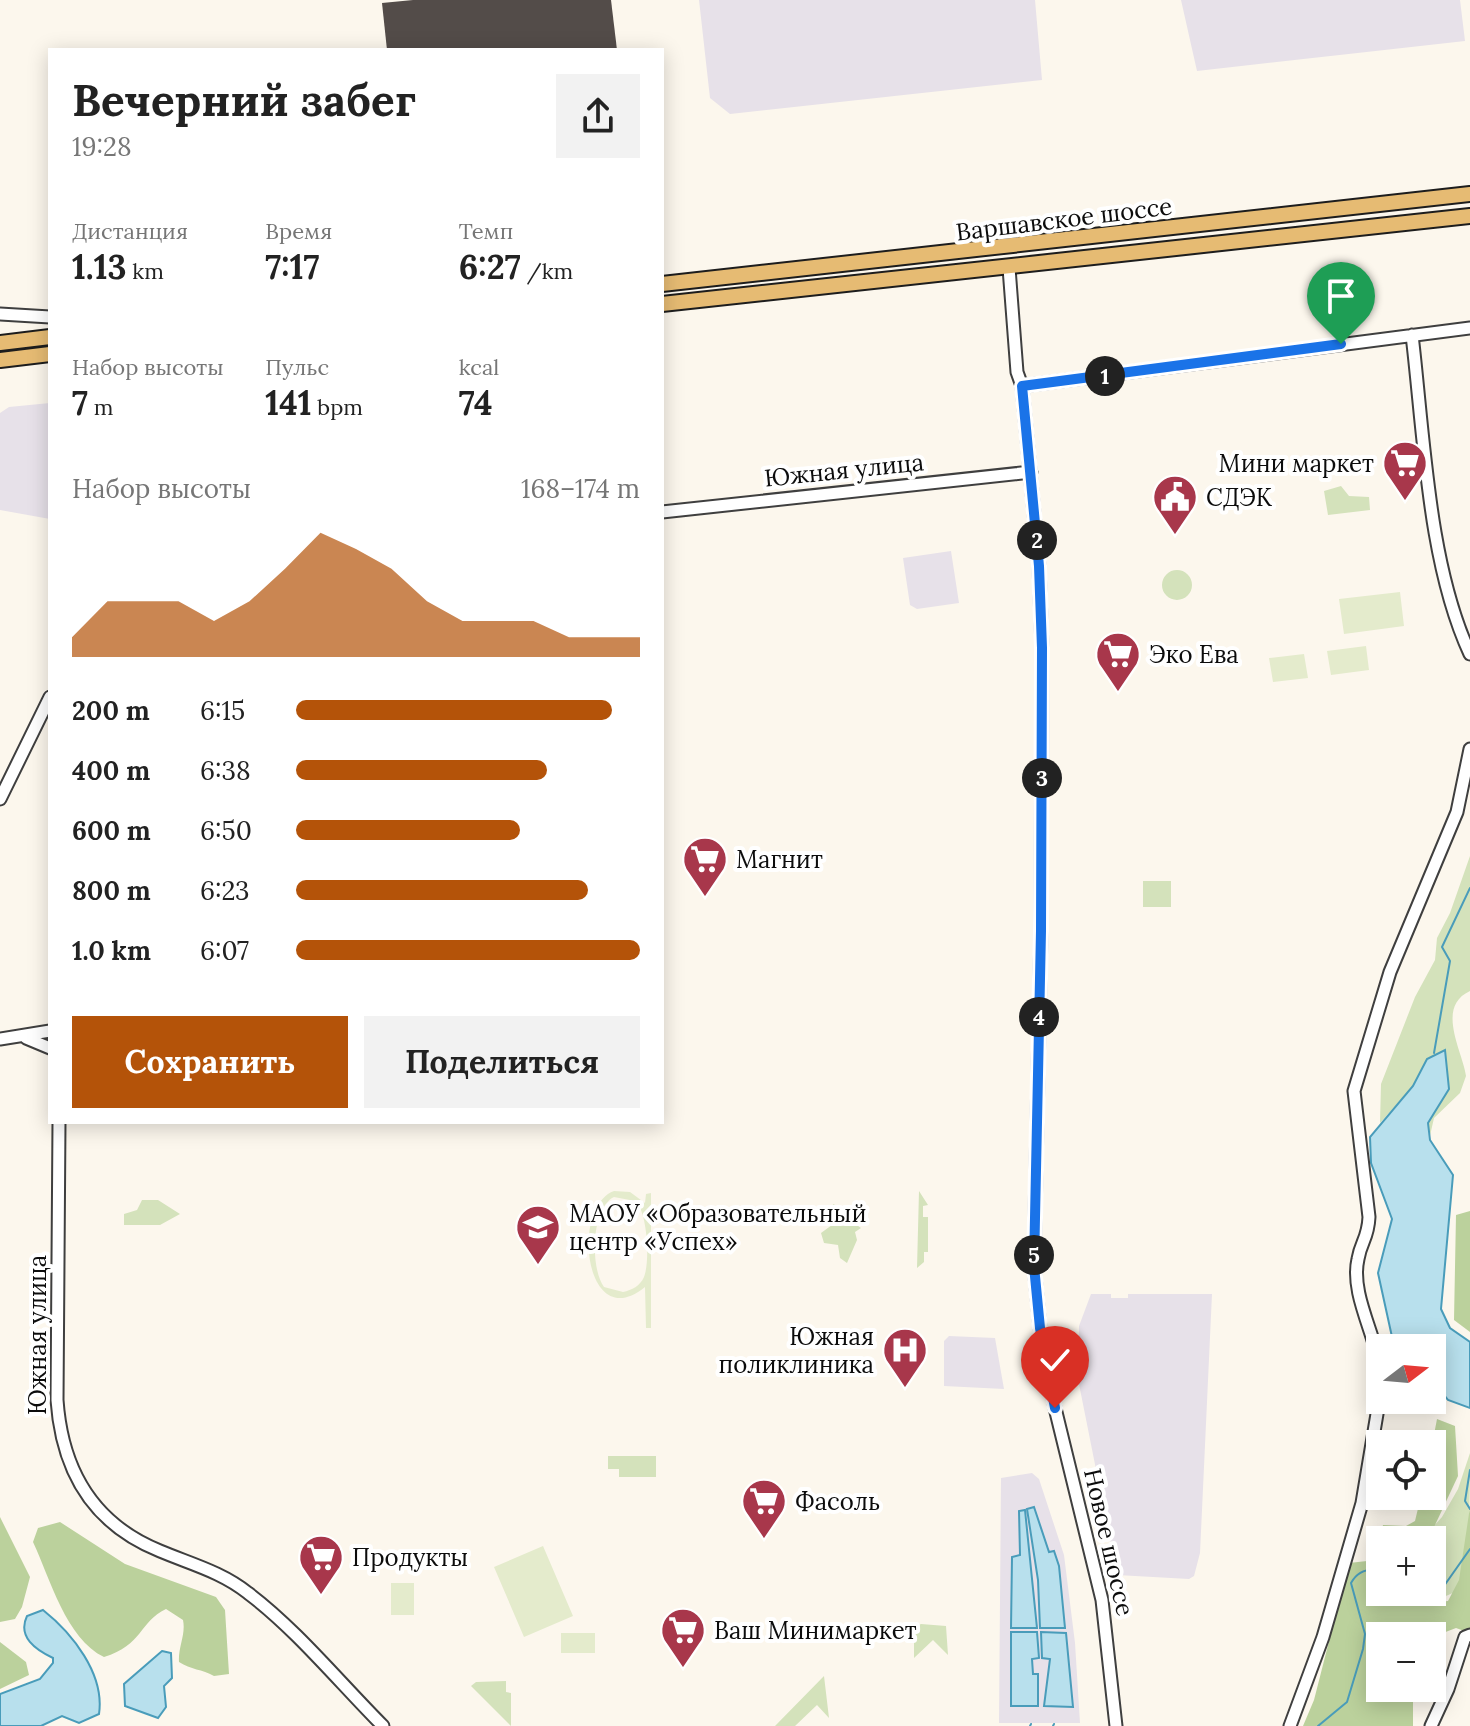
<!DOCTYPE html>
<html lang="ru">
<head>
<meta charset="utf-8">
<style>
  :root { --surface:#fff; --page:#f2f2f2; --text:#222; --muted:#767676; --accent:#b45309 }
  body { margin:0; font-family:Lora,serif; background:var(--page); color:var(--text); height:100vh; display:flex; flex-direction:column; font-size:30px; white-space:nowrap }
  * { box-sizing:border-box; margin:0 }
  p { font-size:26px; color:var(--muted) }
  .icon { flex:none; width:44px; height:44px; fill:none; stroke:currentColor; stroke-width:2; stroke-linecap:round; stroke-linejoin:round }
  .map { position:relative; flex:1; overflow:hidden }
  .details { position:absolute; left:48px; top:48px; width:616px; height:1076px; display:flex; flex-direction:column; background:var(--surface); border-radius:0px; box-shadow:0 4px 20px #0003 }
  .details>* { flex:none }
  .needle { width:52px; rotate:74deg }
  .controls { position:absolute; left:1366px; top:1334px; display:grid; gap:16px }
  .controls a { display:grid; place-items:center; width:80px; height:80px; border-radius:0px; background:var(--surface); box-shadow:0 4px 20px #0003; font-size:40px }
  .pin { position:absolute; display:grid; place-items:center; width:68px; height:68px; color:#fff; margin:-82px -34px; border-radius:50% 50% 50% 0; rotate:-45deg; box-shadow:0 0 8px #0007 }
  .pin .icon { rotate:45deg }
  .km { position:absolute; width:40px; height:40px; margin:-20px; border-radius:50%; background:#222; color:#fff; font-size:22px; line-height:40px; text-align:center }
  .round { display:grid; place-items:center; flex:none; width:84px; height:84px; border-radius:0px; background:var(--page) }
  .summary { display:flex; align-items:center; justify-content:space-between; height:136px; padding:0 24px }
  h1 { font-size:44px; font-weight:700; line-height:60px }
  .figures { display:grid; grid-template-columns:repeat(3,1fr); gap:12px; height:136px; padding:8px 24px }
  .figures div { display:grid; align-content:center }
  .figures b { font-size:34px; font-weight:700 }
  .figures small { font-size:22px; font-weight:400 }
  .figures p { font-size:22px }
  .chart { height:224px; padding:16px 24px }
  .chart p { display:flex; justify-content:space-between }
  .chart svg { width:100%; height:144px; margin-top:8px; fill:var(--accent); opacity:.7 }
  .cta { display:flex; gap:16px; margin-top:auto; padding:16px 24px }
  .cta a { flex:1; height:92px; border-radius:0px; background:var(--accent); color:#fff; font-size:32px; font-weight:700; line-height:92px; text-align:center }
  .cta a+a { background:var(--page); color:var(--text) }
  ul { padding:0 24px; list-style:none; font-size:26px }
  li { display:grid; grid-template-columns:128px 96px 1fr; align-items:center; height:60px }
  li i { height:20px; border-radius:10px; background:var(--accent) }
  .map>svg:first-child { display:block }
  .industrial { fill:#e7e1e9 }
  .green { fill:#d4e2bb }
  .forest { fill:#bbd19c }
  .pitch { fill:#e4ebcc; fill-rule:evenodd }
  .water { fill:#b8e0ed; stroke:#499cba; stroke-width:2 }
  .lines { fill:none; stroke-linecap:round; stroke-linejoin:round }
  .stream { stroke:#499cba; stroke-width:2 }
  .building { fill:#534c49 }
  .minor-casing { stroke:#3f3f3f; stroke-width:15 }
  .major-casing { stroke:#1d1d1d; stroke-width:18 }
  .minor { stroke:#fff; stroke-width:11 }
  .major { stroke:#e6bb73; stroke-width:14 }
  .route-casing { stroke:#fff; stroke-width:16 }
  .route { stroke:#1a73e8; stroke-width:10 }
  .labels { text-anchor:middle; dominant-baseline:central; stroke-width:8; stroke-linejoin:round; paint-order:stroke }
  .street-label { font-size:24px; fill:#0c0c0c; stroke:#fff }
  .poi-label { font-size:24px; fill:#0c0c0c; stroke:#fff; text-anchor:start }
</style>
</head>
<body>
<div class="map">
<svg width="1470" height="1726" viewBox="0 0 1470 1726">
  <rect width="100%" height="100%" fill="#fcf7ed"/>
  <!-- industrial -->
  <path class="industrial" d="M699,0H1035L1042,80L730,114L710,98Z
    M1181,0H1460L1465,41L1197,71Z
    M50,403V519L0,510V413L9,407Z
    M951,551L959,603L917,609L910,605L903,558Z
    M1091,1294H1111V1298H1128V1294H1212L1200,1553L1194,1576L1189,1579L1117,1575L1078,1379L1079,1326Z
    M949,1336L995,1338L1004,1389L944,1386V1341Z
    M1032,1473L1039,1479L1064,1555L1075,1643L1080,1723H999L1001,1478Z"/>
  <!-- green -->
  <path class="green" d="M1341,486L1349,496L1369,497L1370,510L1328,515L1324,491Z
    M1162 585a15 15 0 1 1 30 0a15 15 0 1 1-30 0Z
    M1470,856V991C1435,1007 1463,1052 1466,1076L1460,1093L1434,1118L1429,1140L1428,1123L1440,1105L1445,1050L1427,1059L1413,1086L1380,1123L1381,1084L1415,997L1435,960L1437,938L1450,913Z
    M1143,881H1171V907H1143Z
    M919,1191L928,1205L923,1206V1217H928V1252H924V1262L917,1268Z
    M142,1200H158L180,1214L160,1225H124V1214L137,1210Z
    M834,1204L839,1213L861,1228L855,1232L857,1240L847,1263L840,1258L838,1245L824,1243L821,1233L832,1225L830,1207Z
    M1470,1453C1470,1479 1470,1566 1463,1584C1456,1594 1442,1598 1430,1600L1422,1592H1432V1540H1421L1442,1517L1458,1489Z
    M608,1456H656V1477H619V1469H608Z
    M921,1624L946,1626L948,1655L933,1640L914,1658V1627Z
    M824,1676L829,1718L817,1705L795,1726H775Z
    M506,1681V1692L511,1693V1726L471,1686L476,1682Z"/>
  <!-- forest -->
  <path class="forest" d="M1470,1211V1332L1454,1320L1456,1215Z
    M1437,1419L1455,1426L1458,1476L1428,1540H1380V1592H1422L1429,1603L1448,1601L1459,1580L1470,1507V1633L1456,1628L1443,1633L1432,1644V1636H1380V1688H1413V1726H1303L1314,1700L1349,1563L1367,1561L1376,1549L1383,1525L1406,1526L1415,1521L1421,1496H1432V1445Z
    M0,1517L30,1577L22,1607L15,1619L0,1622Z
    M60,1522L125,1564L216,1597L225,1610L229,1674L214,1676C202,1669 191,1670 179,1662C178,1646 186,1635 183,1620L166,1609C139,1622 143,1645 104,1657C66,1639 50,1578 33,1542L38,1528Z
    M0,1642L26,1662L29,1675L0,1689Z"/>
  <!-- pitch -->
  <path class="pitch" d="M1400,592L1404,626L1344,634L1339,599Z
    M1366,646L1369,670L1331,675L1327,651Z
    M1304,654L1308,678L1273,682L1269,658Z
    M614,1191L630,1192L645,1203L646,1194L651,1193V1328H646L645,1287C585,1336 570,1207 614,1191ZM614,1197L635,1201C648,1212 650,1262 644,1277C640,1286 632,1290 623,1292L604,1287C590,1268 591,1208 614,1197Z
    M543,1546L573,1616L524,1637L494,1567Z
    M391,1583H414V1615H391Z
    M561,1633H595V1653H561Z"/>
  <!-- water -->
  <path class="water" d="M1445,1050L1449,1089L1428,1123L1430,1140L1453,1175L1441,1309L1450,1328L1470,1342V1408L1448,1400L1432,1381V1348L1394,1346L1378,1273L1392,1219L1371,1163L1370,1137L1413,1086L1427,1059Z
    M1034,1507L1049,1552L1054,1551L1059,1566L1065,1628H1040L1038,1580L1027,1509Z
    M1025,1510L1037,1628H1011L1012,1557L1020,1555L1019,1511Z
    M43,1610C72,1633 105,1674 99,1714L79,1723L62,1716L41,1726H0V1694L40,1679L53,1663V1658C36,1650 17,1637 27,1616Z
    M1011,1632H1037L1039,1658L1032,1659L1033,1674H1038V1706H1011Z
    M1041,1632L1066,1633L1073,1707L1044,1706L1050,1659L1042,1658Z
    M162,1651L171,1653L172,1678L164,1686L166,1707L158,1718L125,1706L124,1684Z"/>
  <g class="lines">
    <!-- stream -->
    <path class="stream" d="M1434,1053L1450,961L1442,947L1470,888
      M1470,1470L1465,1501L1470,1509
      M1432,1592L1439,1593L1470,1549
      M1030,1726L1031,1724
      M1053,1726L1054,1724
      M1318,1726L1347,1702L1363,1649L1365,1634L1351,1583C1357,1572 1367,1568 1380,1570"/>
  </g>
  <!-- building -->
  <path class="building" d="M413,0H611L617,50H387L382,3Z"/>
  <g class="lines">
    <!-- minor casing -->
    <g class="minor-casing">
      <path id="minor" d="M1009,268L1017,372L1022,386L1039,566L1042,648L1041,931L1034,1266L1040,1328L1055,1408L1102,1600L1116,1726
        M0,314L50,317
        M1412,335C1424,435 1428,564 1470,654
        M1022,386L1470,328
        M662,512L1031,472
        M0,799L50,697
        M26,1038L50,1048
        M0,1039L50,1031
        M59,1122L57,1400C62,1471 93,1524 160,1551C191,1564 222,1572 248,1593C296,1629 340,1683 383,1726
        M1380,1369C1376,1335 1350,1294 1358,1259C1361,1241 1368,1239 1369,1217L1354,1091L1390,972L1457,812L1470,749
        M1290,1726L1323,1637L1362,1503L1380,1396
        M1431,1726L1448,1689L1465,1637L1470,1635"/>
    </g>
    <!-- major casing -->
    <g class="major-casing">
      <path id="major" d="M662,284L1470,194
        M662,304L1470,216
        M0,343L50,337
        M0,360L50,354"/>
    </g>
    <!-- minor -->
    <use href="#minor" class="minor"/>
    <!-- major -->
    <use href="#major" class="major"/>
  </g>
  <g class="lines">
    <!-- route casing -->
    <g class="route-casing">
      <path id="route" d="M1055,1408L1040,1328L1034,1266L1041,931L1042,648L1039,566L1022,386L1341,344"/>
    </g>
    <!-- route -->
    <use href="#route" class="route"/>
  </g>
  <!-- icons -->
  <defs>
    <g id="supermarket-pin" transform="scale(2.3)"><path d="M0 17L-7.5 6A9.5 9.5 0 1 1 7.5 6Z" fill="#a8374b" stroke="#fff"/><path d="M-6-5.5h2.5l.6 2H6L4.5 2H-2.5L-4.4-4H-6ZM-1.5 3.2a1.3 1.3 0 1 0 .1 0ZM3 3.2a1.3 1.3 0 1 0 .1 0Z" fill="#fff"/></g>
    <g id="civic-pin" transform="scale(2.3)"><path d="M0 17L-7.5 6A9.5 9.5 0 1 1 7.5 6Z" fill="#a8374b" stroke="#fff"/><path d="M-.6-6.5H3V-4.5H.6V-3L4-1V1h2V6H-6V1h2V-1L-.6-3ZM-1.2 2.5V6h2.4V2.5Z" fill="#fff"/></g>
    <g id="school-pin" transform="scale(2.3)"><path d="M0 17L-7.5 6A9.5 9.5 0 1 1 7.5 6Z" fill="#a8374b" stroke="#fff"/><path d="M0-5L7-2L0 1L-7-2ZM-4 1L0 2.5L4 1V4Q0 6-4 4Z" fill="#fff"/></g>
    <g id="hospital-pin" transform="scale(2.3)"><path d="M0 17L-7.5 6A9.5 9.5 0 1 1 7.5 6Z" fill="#a8374b" stroke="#fff"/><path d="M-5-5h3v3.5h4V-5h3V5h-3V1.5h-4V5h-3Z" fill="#fff"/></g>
  </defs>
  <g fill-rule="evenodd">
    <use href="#supermarket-pin" x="1405" y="463"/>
    <use href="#civic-pin" x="1175" y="497"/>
    <use href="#supermarket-pin" x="1118" y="654"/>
    <use href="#supermarket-pin" x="705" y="859"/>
    <use href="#school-pin" x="538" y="1227"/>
    <use href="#hospital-pin" x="905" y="1350"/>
    <use href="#supermarket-pin" x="764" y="1501"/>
    <use href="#supermarket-pin" x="321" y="1557"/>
    <use href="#supermarket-pin" x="683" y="1630"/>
  </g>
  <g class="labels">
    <!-- street labels -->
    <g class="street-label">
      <text transform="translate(1064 219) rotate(-7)">Варшавское шоссе</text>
      <text transform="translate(844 470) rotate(-6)">Южная улица</text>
      <text transform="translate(37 1335) rotate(-90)">Южная улица</text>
      <text transform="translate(1109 1542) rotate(77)">Новое шоссе</text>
    </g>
    <!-- poi labels -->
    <g class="poi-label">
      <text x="1374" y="463" text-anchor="end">Мини маркет</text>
      <text x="1206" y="497">СДЭК</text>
      <text x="1149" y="654">Эко Ева</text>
      <text x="736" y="859">Магнит</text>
      <text x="569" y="1213">МАОУ «Образовательный<tspan x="569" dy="28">центр «Успех»</tspan></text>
      <text x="874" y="1336" text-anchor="end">Южная<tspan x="874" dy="28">поликлиника</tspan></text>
      <text x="795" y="1501">Фасоль</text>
      <text x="352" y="1557">Продукты</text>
      <text x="714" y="1630">Ваш Минимаркет</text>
    </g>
  </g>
</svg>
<div class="controls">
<a><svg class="needle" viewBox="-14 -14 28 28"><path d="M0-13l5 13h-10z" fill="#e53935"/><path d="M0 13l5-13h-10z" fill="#767676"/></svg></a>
<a><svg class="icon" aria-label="locate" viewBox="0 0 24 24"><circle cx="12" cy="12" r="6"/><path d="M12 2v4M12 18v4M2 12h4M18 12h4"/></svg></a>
<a>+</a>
<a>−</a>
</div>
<div class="pin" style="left:1341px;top:344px;background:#1e9e55"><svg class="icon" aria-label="arrive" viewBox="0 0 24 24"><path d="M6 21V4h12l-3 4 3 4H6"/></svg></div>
<div class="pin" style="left:1055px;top:1408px;background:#d93025"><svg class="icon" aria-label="check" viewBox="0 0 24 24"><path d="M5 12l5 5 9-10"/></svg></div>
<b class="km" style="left:1105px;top:376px">1</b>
<b class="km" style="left:1037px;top:540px">2</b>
<b class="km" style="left:1042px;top:778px">3</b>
<b class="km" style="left:1039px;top:1017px">4</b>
<b class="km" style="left:1034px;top:1255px">5</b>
<section class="details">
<div class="summary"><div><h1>Вечерний забег</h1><p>19:28</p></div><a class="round"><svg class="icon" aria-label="share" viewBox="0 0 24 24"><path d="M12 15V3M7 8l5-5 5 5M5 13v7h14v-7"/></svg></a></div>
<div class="figures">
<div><p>Дистанция</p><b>1.13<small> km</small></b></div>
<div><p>Время</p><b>7:17</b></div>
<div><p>Темп</p><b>6:27<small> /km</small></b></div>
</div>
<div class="figures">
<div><p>Набор высоты</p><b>7<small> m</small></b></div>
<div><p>Пульс</p><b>141<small> bpm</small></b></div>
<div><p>kcal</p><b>74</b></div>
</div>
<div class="chart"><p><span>Набор высоты</span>168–174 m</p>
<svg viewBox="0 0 160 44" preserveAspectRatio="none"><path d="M0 44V38L10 27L20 27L30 27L40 33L50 27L60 17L70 6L80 11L90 17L100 27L110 33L120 33L130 33L140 38L150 38L160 38V44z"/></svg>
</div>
<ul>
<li><b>200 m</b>6:15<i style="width:92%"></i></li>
<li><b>400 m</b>6:38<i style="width:73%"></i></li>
<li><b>600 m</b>6:50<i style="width:65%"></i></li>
<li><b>800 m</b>6:23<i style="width:85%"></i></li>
<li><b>1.0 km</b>6:07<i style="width:100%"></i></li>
</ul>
<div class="cta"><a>Сохранить</a><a>Поделиться</a></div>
</section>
</div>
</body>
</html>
